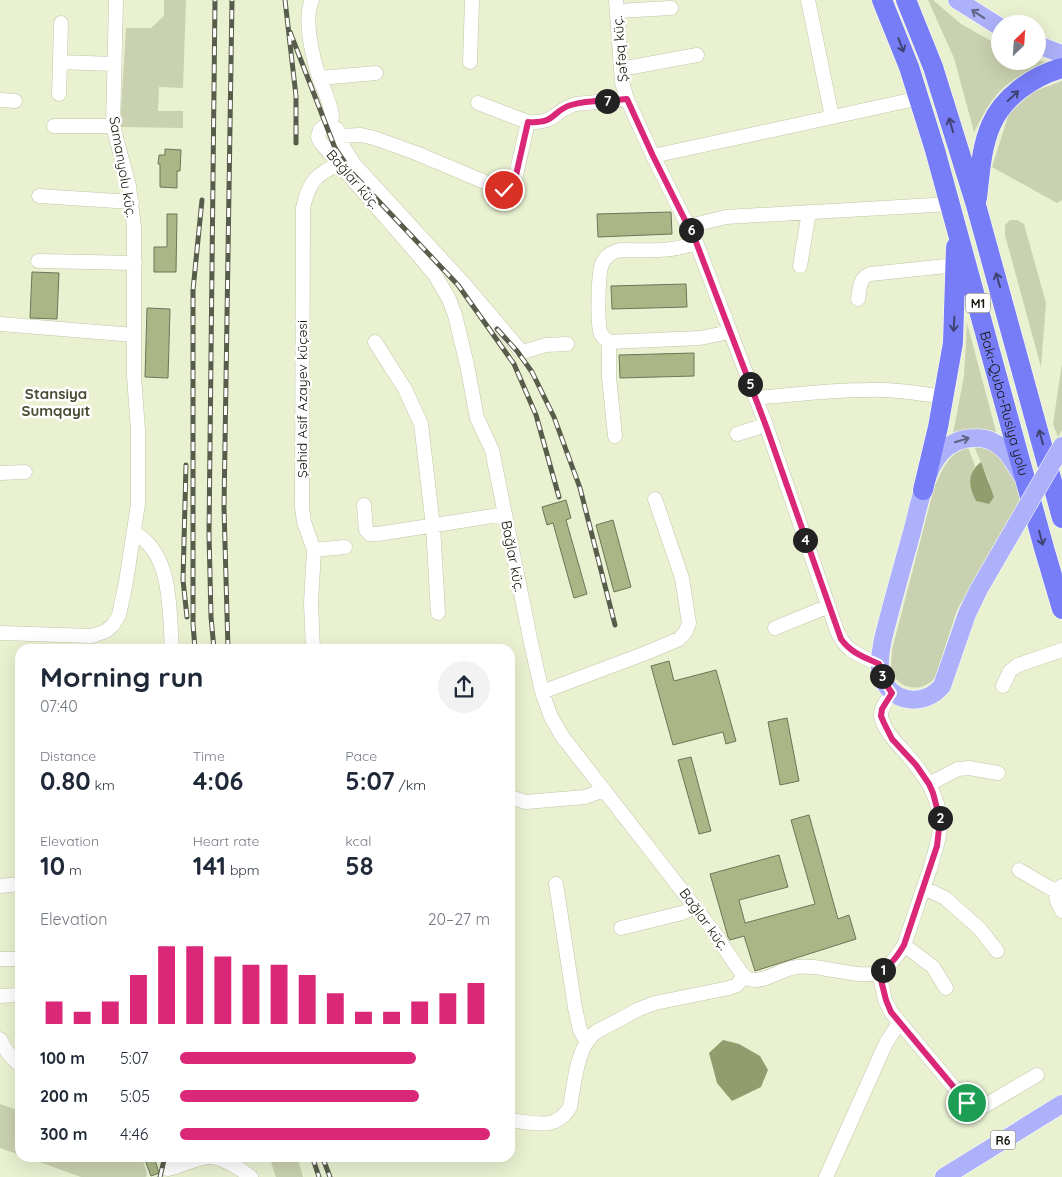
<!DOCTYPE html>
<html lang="en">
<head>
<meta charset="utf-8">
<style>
  :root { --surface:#fff; --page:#f2f2f3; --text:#1f2937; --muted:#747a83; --accent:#db2777 }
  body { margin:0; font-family:Quicksand,sans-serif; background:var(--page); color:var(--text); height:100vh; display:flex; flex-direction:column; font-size:19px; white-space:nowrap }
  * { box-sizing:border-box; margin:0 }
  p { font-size:16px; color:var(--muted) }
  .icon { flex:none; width:28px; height:28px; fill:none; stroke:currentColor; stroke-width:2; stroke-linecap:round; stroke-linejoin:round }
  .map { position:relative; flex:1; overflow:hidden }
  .sheet { position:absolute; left:15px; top:644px; width:500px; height:518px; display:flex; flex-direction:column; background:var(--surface); border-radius:15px; box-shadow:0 5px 20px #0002 }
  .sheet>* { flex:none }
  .needle { width:32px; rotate:25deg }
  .buttons { position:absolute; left:991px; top:15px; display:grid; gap:10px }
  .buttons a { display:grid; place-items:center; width:55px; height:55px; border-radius:50%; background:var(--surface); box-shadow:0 5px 20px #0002; font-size:25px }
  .pin { position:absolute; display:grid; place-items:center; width:42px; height:42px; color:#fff; margin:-21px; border:2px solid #fff; border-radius:50%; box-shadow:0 1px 5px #0007 }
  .km { position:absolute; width:25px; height:25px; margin:-12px; border-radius:50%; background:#222; color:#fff; font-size:14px; line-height:25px; text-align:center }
  .round { display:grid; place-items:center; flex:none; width:52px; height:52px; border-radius:26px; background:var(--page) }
  .head { display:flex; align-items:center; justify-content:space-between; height:85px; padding:0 25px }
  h1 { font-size:28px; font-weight:700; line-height:38px }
  .figures { display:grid; grid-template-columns:repeat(3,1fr); gap:8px; height:85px; padding:5px 25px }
  .figures div { display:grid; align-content:center }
  .figures b { font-size:25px; font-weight:700 }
  .figures small { font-size:14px; font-weight:400 }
  .figures p { font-size:14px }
  .chart { height:140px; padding:10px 25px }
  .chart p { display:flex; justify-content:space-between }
  .chart svg { width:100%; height:90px; margin-top:5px; stroke:var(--accent); stroke-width:6 }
  ul { padding:0 25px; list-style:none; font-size:16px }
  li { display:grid; grid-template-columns:80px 60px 1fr; align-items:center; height:38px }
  li i { height:12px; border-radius:6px; background:var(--accent) }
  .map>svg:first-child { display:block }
  .green { fill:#c9d1b0 }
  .water { fill:#929d6d }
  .building { fill:#aab685; stroke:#6e7458 }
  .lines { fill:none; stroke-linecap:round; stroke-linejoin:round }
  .minor-casing { stroke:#c0c7a9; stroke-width:15 }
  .major-casing { stroke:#fff; stroke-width:19 }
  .highway-casing { stroke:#fff; stroke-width:21 }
  .minor { stroke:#fff; stroke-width:14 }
  .major { stroke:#adb1fa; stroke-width:18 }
  .highway { stroke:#777df7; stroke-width:20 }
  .rail-casing { stroke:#585d4b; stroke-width:5 }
  .rail { stroke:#fff; stroke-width:3; stroke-dasharray:9; stroke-linecap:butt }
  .major-bridge-casing { stroke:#fff; stroke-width:19; stroke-linecap:butt }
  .major-bridge { stroke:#adb1fa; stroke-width:18 }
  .oneway { stroke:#606482 }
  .oneway2 { stroke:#404475 }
  .route-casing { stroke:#fff; stroke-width:10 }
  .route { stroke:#db2777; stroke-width:6 }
  .labels { text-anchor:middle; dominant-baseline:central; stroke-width:5; stroke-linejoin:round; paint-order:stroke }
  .shield { fill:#fff; stroke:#5a5c54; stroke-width:1 }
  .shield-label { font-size:12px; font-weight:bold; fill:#13160b }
  .street-label { font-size:14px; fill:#13160b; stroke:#fff }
  .neighbourhood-label { font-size:15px; font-weight:bold; fill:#474c32; stroke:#fff }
</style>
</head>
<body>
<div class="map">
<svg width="1062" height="1177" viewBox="0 0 1062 1177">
  <rect width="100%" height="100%" fill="#e9f1d1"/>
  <!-- green -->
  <path class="green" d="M164,0H186L183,88L159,87L158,111H183V128L120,127L126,28H151L164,16Z
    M928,0H933L961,24L1000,46V61H1038V60L1045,62C1030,70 1011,79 999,92C988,104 981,119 974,132L954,58Z
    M1062,81V200L1057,203L992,167L1009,113L1035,91Z
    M1010,220H1017L1024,224L1046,303L1041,367L1005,235V225Z
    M967,323L997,435C982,428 968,426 953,434L964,376Z
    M1062,363V430L1058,437L1053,424Z
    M973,444C1001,445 1015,475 1022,499L957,610L935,678C922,693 898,690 892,671C890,664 892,657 892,650L934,488C943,468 947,457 967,445L975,466C969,477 970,491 976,501L989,504V481Z
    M0,1104L20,1111V1155L0,1148Z
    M23,1156H140L142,1157L147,1174L146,1177H81Z
    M269,1156H297L303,1177H276Z"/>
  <!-- water -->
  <path class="water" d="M981,462L994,497L989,504L976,501C968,486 967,473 981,462Z
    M723,1040L739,1044L760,1056L768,1070L761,1087L732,1101L717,1083L709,1053Z"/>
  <!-- building -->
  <path class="building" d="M165,149L181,150L180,171H177V188L160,187V164H158L159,155H165Z
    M671,212L672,234L598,237L597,214Z
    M167,214H177L176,272H154V247H167Z
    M32,272L59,273L57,319L30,318Z
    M686,284L687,307L612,309L611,286Z
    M147,308L170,309L168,378L145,377Z
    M694,353V376L620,378L619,355Z
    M566,500L571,518L566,520L587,594L574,598L553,523L547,525L542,507Z
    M613,520L631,587L614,592L596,525Z
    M669,661L674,681L716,670L736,741L726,744L723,732L673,745L651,666Z
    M787,718L799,781L780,785L768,722Z
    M691,757L711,831L699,834L678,760Z
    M809,815L838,919L849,915L856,939L755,971L744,936L730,940L728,937L710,874L779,855L788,887L739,900L745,923L815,904L791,820Z
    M154,1157L159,1173L151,1176L145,1160Z"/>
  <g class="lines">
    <!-- minor casing -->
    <g class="minor-casing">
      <path id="minor" d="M312,0C303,20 313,59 320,80C325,92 331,104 332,117L331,121L320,130L318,137L321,143L420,257L435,275L449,299L455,315L467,365L477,418L492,450L531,643L542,692L551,717L562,736C612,800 662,864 711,928C719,938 741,977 749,979C762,984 780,970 792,968C803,965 816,967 827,969C866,975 881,984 904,945C913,920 921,894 930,869C934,853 941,837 940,821C939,793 921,771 904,751C895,742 883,729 881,716C880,708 888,699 892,693
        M616,0L622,82L627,99L653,156L696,242L766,425L837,631C846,652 859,655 879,664
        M808,0L832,117
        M617,11L671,8
        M61,23L60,62L113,64
        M470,62L472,0
        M621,69L697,55
        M320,78L376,73
        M59,94L60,62
        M0,100L15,101
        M478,103L528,122
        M54,126H113
        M337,129L344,148L354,164L465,285L520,350L526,351L546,345L567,344
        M339,136L361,135L374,138L416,153L504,190L511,189L514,184L528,122C556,124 554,110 576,104L627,99
        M653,156L920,98
        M39,196L132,202
        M689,226L726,217L951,204
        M696,242C673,253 646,250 620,250C612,252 605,256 602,264C598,273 597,326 601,334C603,338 606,340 609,342L700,338L730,332
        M38,261L135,263
        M800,266L809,212
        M858,299C860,288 859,278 870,274L956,265
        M0,324L134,335
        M375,342L405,389L421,424L433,526L438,613
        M609,342V377L615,436
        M755,398C792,395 829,390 867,390C893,389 918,393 944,397
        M737,434L766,425
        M0,473L25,472
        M364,505L366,530L370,534H378L505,514
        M135,533C173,555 169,610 172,649
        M314,550L345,547
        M775,628L829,606
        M0,633L92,636L106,631L113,625L119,615L126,582L138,504V430L134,376V227L129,186L113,126L116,0
        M313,649L311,603L314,550L304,522L302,507L303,208C309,182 315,174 340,164
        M1003,686L1010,671L1018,665L1062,650
        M542,692L646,653L679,639L685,633L689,623L682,578L655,499
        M929,784L958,769L969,768L998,773
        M510,797L526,802L585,797L604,790
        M1019,870L1048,887L1057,891
        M556,884L575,1008L580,1030L586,1041
        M0,886L20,884
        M1062,886C1052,894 1057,902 1062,911
        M924,888L945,898L980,929L997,951
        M621,928L682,913L695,907
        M904,945L933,967L946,988
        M0,959H20
        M879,972L885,1000L891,1012L967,1103L974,1107L981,1108L1037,1075
        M0,996L20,995
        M0,1039C5,1050 11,1058 20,1065
        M510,1120C534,1123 556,1131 570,1107C574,1085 577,1045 596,1032L639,1009L655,1003L729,988L737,985L744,976
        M168,1169C181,1166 194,1159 207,1157C222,1156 239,1168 251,1177
        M826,1177L886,1043L899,1023"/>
    </g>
    <!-- major casing -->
    <g class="major-casing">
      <path id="major" d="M957,0L1000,27
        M1038,45L1062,54
        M1008,539L979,589L967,614L942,686C924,708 889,703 881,674C878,662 881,651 883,639C892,603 902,568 912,532C918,510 925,470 941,453C950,443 962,438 975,438C998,437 1010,454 1020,473
        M944,1177L1062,1104"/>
    </g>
    <!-- highway casing -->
    <g class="highway-casing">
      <g id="highway">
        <path id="s1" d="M882,0L909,67L935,150L1044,548L1062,609"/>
        <path d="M906,0L933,67L976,205L1062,518"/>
        <path d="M977,198C980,174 981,148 991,125C1003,97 1033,76 1062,68"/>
        <path d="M923,490L938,427L953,343L956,247"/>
      </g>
    </g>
    <!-- minor -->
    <use href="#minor" class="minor"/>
    <!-- major -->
    <use href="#major" class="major"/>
    <!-- highway -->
    <use href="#highway" class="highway"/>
    <!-- rail casing -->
    <g class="rail-casing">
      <path id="rail" d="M285,0L296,96V143
        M290,32L335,148L352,173L458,285L514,364L536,415L559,497
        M497,329L517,351L532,372L554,417L580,488L615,625
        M186,465L183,580L187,617
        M195,649L193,624V290L202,200
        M214,649L211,617L209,534L215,0
        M228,649L224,508L232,0
        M312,1156L319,1177
        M322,1156L330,1177
        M160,1177L165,1156"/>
    </g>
    <!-- rail -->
    <use href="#rail" class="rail"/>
    <!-- major-bridge casing -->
    <g class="major-bridge-casing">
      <path id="major-bridge" d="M1008,539L1062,446"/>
    </g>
    <!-- major-bridge -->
    <use href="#major-bridge" class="major-bridge"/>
  </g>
  <!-- one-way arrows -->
  <defs><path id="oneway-shaft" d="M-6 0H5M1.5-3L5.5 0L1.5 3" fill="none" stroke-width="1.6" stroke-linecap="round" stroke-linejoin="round" transform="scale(1.25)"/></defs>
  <g class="oneway">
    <use href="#oneway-shaft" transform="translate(978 14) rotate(-147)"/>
    <use href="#oneway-shaft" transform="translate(962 440) rotate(-17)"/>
  </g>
  <g class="oneway2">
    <use href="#oneway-shaft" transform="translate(901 45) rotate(69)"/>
    <use href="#oneway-shaft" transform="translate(1013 96) rotate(-43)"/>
    <use href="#oneway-shaft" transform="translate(951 125) rotate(-107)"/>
    <use href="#oneway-shaft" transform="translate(998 280) rotate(-106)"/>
    <use href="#oneway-shaft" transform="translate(954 324) rotate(93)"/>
    <use href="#oneway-shaft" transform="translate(1041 437) rotate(-105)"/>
    <use href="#oneway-shaft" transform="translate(1041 538) rotate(75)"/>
  </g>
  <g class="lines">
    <!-- route casing -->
    <g class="route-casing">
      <path id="route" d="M504,190H511L514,184L528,122C557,124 551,111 571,105C588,100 609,101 627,99L653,156L696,242L766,426L841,639C851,653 864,657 879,664L885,683L892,693L882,709L881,716L884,723L892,739L916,765L929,784L933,793L940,820L937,846L904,945C897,957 891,965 879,972L886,1000L891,1012L967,1103"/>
    </g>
    <!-- route -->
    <use href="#route" class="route"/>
  </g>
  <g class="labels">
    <!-- shield labels -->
    <g class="shield">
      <rect x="965.5" y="293.5" width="25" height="19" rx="4"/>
      <rect x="990.5" y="1130.5" width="25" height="19" rx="4"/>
    </g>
    <g class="shield-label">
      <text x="978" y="303">M1</text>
      <text x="1003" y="1140">R6</text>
    </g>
    <!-- street labels -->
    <g class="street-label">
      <text transform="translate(620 49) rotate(-95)">Şəfəq küç.</text>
      <text transform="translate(123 167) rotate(80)">Samanyolu küç.</text>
      <text transform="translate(353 179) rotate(49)">Bağlar küç.</text>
      <text transform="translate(302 399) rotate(-90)">Şəhid Asif Azayev küçəsi</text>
      <text stroke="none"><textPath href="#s1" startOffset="422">Bakı-Quba-Rusiya yolu</textPath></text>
      <text transform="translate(513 556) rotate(79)">Bağlar küç.</text>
      <text transform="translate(704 919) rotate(54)">Bağlar küç.</text>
    </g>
    <!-- neighbourhood labels -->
    <g class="neighbourhood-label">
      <text x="56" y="393">Stansiya<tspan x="56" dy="17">Sumqayıt</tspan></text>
    </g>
  </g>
</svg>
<div class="buttons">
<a><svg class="needle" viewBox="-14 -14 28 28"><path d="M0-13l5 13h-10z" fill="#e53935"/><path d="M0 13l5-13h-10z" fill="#747a83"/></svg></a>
</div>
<div class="pin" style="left:967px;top:1103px;background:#1e9e55"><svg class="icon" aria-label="arrive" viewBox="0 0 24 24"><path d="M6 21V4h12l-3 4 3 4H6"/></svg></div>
<div class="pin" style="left:504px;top:190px;background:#d93025"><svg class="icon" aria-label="check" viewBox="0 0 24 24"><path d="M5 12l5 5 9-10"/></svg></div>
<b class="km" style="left:883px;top:970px">1</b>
<b class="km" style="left:940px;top:818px">2</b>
<b class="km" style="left:882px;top:676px">3</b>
<b class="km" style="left:805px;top:540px">4</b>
<b class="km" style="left:750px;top:384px">5</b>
<b class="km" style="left:691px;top:230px">6</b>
<b class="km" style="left:607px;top:101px">7</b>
<section class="sheet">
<div class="head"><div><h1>Morning run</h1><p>07:40</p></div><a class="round"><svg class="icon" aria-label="share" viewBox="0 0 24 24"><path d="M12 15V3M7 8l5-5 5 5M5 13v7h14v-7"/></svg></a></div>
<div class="figures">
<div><p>Distance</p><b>0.80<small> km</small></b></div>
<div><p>Time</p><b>4:06</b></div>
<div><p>Pace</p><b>5:07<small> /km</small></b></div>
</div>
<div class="figures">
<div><p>Elevation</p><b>10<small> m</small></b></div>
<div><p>Heart rate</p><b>141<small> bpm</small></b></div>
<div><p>kcal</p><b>58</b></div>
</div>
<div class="chart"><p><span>Elevation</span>20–27 m</p>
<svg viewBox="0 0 160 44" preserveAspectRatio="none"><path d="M5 44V33M15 44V38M25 44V33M35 44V20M45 44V6M55 44V6M65 44V11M75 44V15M85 44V15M95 44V20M105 44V29M115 44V38M125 44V38M135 44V33M145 44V29M155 44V24"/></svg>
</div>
<ul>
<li><b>100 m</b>5:07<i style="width:76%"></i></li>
<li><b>200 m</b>5:05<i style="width:77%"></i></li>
<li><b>300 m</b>4:46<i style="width:100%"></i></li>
</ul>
</section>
</div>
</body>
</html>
